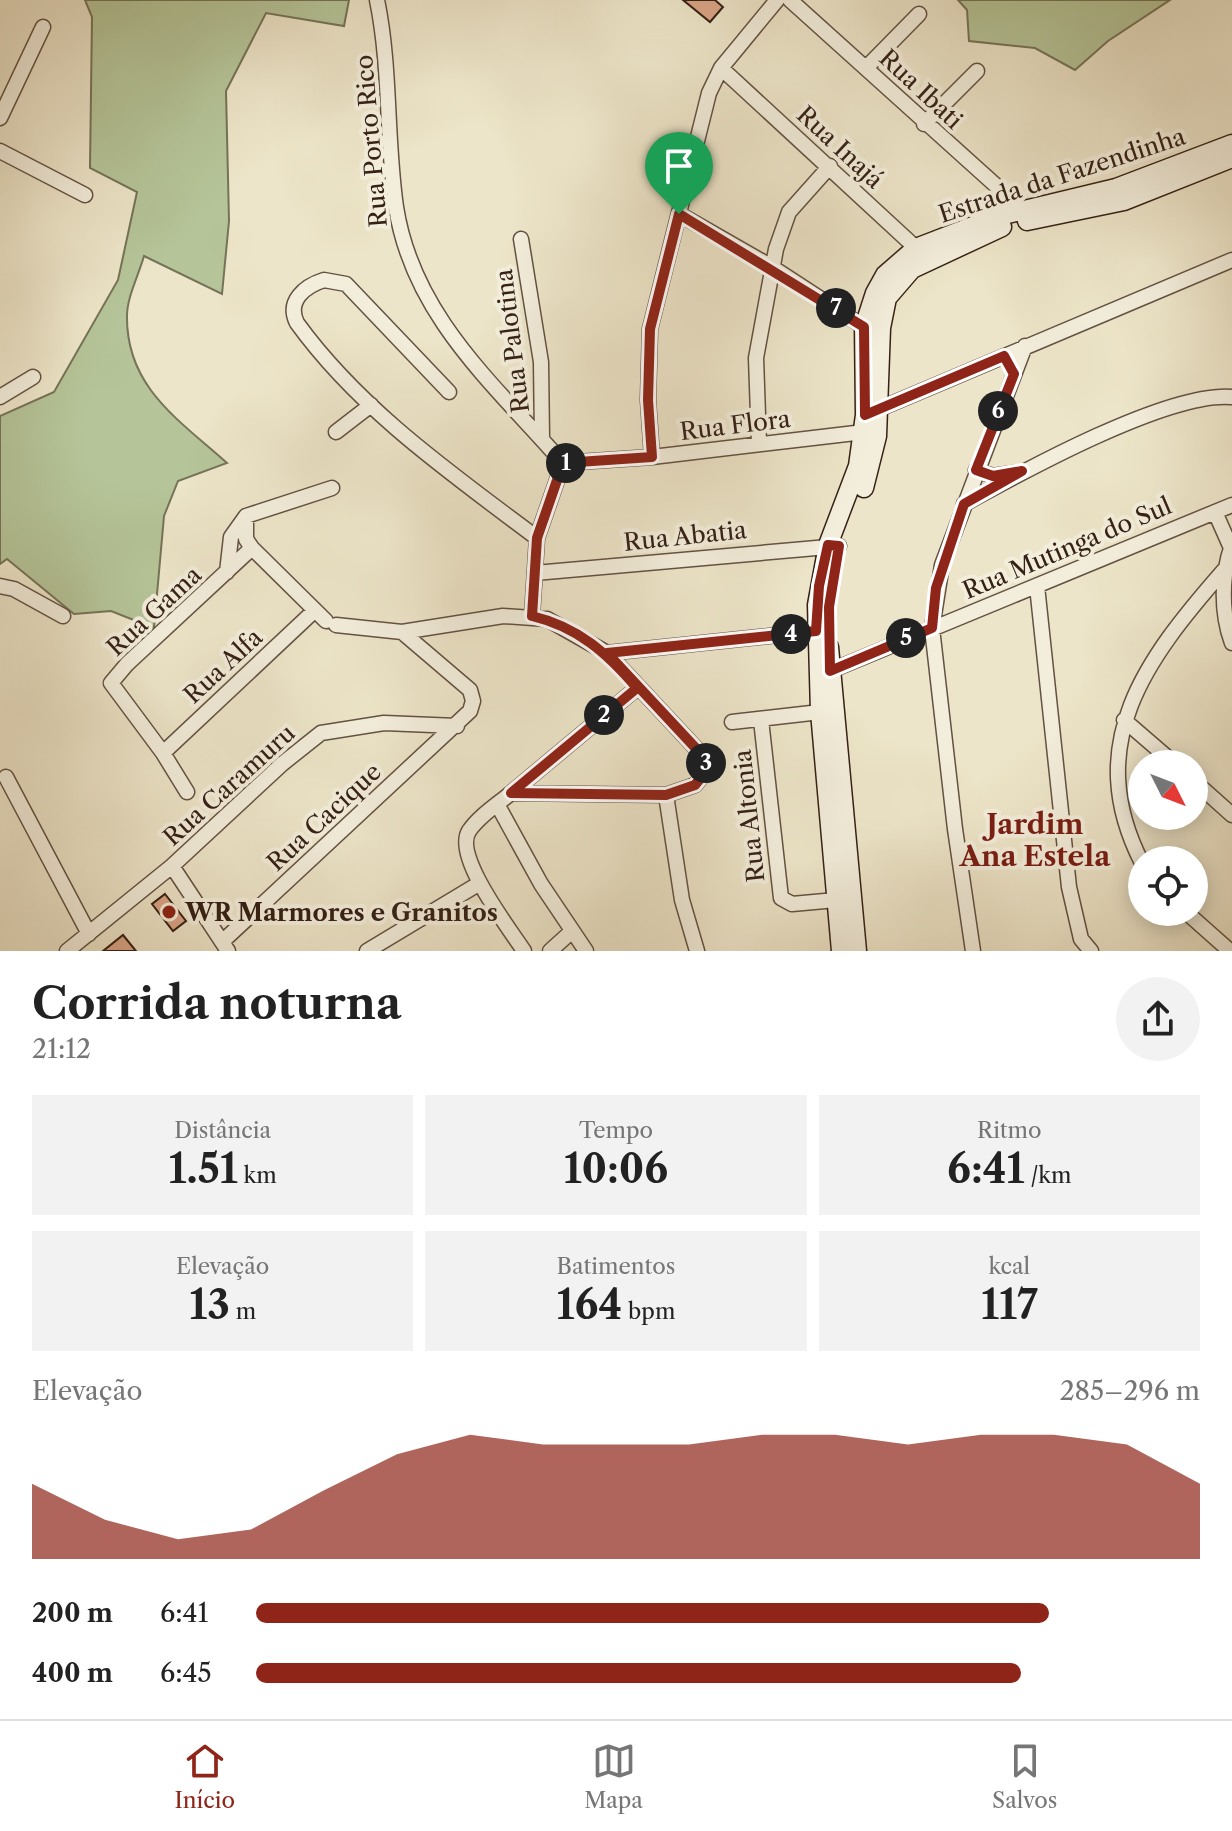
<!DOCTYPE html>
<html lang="pt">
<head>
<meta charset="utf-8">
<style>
  :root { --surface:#fff; --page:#f2f2f2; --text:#222; --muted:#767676; --line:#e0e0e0; --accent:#8f2418 }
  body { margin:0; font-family:"Libre Caslon Text",serif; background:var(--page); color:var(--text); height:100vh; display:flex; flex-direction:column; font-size:30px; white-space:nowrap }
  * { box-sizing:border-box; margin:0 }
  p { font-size:26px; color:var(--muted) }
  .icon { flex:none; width:44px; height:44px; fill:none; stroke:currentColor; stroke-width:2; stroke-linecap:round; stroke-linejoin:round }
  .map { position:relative; height:951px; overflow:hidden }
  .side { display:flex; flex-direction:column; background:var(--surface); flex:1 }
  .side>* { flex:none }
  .needle { width:52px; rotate:132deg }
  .fabs { position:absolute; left:1128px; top:750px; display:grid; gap:16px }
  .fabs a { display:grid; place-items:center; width:80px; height:80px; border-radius:50%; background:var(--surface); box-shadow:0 4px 20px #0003; font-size:40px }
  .pin { position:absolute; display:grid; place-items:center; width:68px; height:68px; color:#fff; margin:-82px -34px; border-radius:50% 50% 50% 0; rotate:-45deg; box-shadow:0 0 8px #0007 }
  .pin .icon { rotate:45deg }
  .km { position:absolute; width:40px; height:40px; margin:-20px; border-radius:50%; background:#222; color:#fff; font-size:22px; line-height:40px; text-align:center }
  .round { display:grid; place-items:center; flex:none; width:84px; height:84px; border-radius:42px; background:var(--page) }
  .headline { display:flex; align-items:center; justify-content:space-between; height:136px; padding:0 32px }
  h1 { font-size:44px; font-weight:700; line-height:60px }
  .stats { display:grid; grid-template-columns:repeat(3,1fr); gap:12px; height:136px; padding:8px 32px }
  .stats div { display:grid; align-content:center; border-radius:0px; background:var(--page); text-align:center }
  .stats b { font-size:40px; font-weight:700 }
  .stats small { font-size:22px; font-weight:400 }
  .stats p { font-size:22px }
  .chart { height:224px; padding:16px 32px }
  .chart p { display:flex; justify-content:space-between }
  .chart svg { width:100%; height:144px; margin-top:8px; fill:var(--accent); opacity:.7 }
  ul { padding:0 32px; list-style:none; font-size:26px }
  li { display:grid; grid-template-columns:128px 96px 1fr; align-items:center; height:60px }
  li i { height:20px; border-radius:10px; background:var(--accent) }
  .tabs { display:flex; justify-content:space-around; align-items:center; height:112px; border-top:2px solid var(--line); background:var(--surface); font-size:22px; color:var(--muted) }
  .tabs a { display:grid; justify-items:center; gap:4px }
  .tabs .active { color:var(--accent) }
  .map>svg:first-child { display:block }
  .green { fill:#b5c599; stroke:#757358; stroke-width:2 }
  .building { fill:#d9a587; stroke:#352116; stroke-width:2 }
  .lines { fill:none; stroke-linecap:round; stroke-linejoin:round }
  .minor-casing { stroke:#635243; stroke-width:17 }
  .secondary-casing { stroke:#352116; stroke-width:21 }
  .minor { stroke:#f3eedc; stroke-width:14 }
  .secondary { stroke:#f3eedc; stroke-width:18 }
  .route-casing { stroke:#fff; stroke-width:16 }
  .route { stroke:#8f2418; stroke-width:10 }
  .poi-dot { fill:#8f2418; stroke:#f3eedc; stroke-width:3 }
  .labels { text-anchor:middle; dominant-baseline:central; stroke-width:8; stroke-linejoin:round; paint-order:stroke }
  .street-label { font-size:24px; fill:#352116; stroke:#f3eedc }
  .poi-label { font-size:24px; font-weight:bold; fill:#352116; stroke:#f3eedc; text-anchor:start }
  .quarter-label { font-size:28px; font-weight:bold; fill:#7a1f14; stroke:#f3eedc }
</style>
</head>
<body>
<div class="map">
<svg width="1232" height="951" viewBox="0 0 1232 951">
  <rect width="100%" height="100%" fill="#ede5c9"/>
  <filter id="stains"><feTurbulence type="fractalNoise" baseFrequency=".0025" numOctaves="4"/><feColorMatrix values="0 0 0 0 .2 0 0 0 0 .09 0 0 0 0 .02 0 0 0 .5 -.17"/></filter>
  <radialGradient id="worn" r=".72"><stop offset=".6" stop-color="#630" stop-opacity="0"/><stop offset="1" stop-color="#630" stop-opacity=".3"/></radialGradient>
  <!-- green -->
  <path class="green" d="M85,0H349L344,26L266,13L226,91L229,221L222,294L144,256C139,274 127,297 127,316C126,387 179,420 227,463L178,481L164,516L154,628L111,611L74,614L7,559L0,564V416L54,392L118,280L137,192L90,168L92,17Z
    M958,0H1170L1108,41L1075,70L1035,48L969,41L967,10Z"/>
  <!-- building -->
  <path class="building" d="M683,0H715L723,7L710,22Z
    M165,894L186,921L173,931L152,904Z
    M123,935L136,951H103Z"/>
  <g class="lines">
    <!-- minor casing -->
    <g class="minor-casing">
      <path id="minor" d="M377,0C391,68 386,138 396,207C413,316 494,384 563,463
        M790,0L1022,209
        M721,68L916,248L920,258
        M866,68L919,14
        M0,118L43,27
        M924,124L977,71
        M0,151L85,195
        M679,214L772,267L864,327
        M521,239L541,362L542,438
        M449,392L346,284L324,280C305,286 286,301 297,323C360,410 452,474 537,538
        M0,397L33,377
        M872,412L1232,260
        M336,432L371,405
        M759,444L756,358L776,249L789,212L830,166
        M652,457L648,400L650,329L709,93L721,68L777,0
        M563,463L652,457L864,432
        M976,470L993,476L1014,473
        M964,504C1022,472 1169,391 1232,397
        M1215,512L1231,548
        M246,516V539L252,548L326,621
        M1232,545C1221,576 1221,613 1232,643
        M227,572L231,537L246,516L332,488
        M535,573L839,546
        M0,586L14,589L63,616
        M1037,586L1069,887L1081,939L1091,951
        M532,616L537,538L563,463
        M336,625L402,632L503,616L547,619L607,653L704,757L708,769L695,785L666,795L511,793C498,804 479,816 469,831C453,856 509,928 524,951
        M607,653L816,631
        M830,671L1232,505
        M761,720L781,898L792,904L836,900
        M1124,720L1175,764
        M732,722L820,712
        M163,753L313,612
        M6,777L89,934
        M1194,781L1232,815
        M187,792L163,753L111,683L127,664L252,548
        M511,793L637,688
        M666,795L682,900L697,951
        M497,804L541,884L586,951
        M1142,863C1081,744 1146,659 1224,570
        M172,866L228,951
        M1186,912L1230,951
        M223,941L470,711L473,701L470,690L402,632
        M67,951L172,866L282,764L321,733L384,723L457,726
        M367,951L480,883
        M550,951L571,932
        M973,951L955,829L932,628L942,565L1025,346"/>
    </g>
    <!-- secondary casing -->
    <g class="secondary-casing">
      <path id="secondary" d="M1027,221L1124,201L1232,158
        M864,488L877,436L881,328L887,298L912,269L1002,227
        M829,647L857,951
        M841,951L820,712L817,605L828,545L858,466L865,415L864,327L875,293L885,275L916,248L999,216L1116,188L1232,144"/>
    </g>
    <!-- minor -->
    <use href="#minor" class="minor"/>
    <!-- secondary -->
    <use href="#secondary" class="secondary"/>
  </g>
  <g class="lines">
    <!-- route casing -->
    <g class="route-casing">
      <path id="route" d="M679,214L650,329L648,400L652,457L563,463L537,538L532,616C578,627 607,653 637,688L511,793L666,795L695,785L708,769L704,757L607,653L816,631L819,586L828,545L839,546L829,607L830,671L932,628L936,588L964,504L1022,471L993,476L976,470L1014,374L1004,356L865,415L864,327L679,214"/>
    </g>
    <!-- route -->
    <use href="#route" class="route"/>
  </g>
  <!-- markers -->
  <circle class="poi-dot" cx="169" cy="912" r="8"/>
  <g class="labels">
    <!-- street labels -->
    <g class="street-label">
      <text transform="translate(921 89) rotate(43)">Rua Ibati</text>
      <text transform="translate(371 141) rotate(-95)">Rua Porto Rico</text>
      <text transform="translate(840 147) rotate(43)">Rua Inajá</text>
      <text transform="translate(1062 175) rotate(-18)">Estrada da Fazendinha</text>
      <text transform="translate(512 341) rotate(-97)">Rua Palotina</text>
      <text transform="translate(735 425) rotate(-7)">Rua Flora</text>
      <text transform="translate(685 536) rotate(-6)">Rua Abatia</text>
      <text transform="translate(1067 548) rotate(-23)">Rua Mutinga do Sul</text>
      <text transform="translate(154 611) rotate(-43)">Rua Gama</text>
      <text transform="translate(223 666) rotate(-43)">Rua Alfa</text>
      <text transform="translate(229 785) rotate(-42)">Rua Caramuru</text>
      <text transform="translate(749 816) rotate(-96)">Rua Altonia</text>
      <text transform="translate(324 817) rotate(-43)">Rua Cacique</text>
    </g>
    <!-- poi labels -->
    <g class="poi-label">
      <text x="185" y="912">WR Marmores e Granitos</text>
    </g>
    <!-- quarter labels -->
    <g class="quarter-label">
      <text x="1035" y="824">Jardim<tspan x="1035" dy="32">Ana Estela</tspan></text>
    </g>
  </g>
  <rect width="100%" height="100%" filter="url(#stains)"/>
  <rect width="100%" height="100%" fill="url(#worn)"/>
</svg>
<div class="fabs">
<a><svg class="needle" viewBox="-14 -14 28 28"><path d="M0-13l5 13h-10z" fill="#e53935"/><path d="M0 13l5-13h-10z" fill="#767676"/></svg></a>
<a><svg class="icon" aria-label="locate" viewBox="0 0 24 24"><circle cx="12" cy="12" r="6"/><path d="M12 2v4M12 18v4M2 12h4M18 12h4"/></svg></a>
</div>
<div class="pin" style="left:679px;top:214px;background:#1e9e55"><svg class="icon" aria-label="arrive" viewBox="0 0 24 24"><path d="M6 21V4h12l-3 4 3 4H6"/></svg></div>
<b class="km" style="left:566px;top:463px">1</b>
<b class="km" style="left:604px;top:715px">2</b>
<b class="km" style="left:706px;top:763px">3</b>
<b class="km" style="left:791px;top:634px">4</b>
<b class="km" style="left:906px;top:638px">5</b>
<b class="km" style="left:998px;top:411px">6</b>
<b class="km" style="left:836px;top:308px">7</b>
</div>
<section class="side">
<div class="headline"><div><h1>Corrida noturna</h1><p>21:12</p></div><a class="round"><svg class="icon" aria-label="share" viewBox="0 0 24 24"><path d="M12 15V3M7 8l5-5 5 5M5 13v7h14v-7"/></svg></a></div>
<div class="stats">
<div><p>Distância</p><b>1.51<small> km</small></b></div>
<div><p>Tempo</p><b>10:06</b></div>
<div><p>Ritmo</p><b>6:41<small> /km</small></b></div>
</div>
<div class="stats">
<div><p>Elevação</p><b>13<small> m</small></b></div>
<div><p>Batimentos</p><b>164<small> bpm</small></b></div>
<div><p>kcal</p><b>117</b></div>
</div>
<div class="chart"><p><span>Elevação</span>285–296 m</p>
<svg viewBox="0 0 160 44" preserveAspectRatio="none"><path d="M0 44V21L10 32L20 38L30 35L40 23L50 12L60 6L70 9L80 9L90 9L100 6L110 6L120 9L130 6L140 6L150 9L160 21V44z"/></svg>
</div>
<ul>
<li><b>200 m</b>6:41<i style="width:84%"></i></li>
<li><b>400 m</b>6:45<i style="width:81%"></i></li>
</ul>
</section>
<nav class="tabs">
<a class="active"><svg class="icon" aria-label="home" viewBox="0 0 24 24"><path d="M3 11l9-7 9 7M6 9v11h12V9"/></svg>Início</a>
<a><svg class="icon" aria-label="map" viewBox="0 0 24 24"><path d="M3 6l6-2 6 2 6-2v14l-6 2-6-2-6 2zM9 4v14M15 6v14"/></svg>Mapa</a>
<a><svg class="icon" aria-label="saved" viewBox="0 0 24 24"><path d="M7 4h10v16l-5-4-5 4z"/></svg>Salvos</a>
</nav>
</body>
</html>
